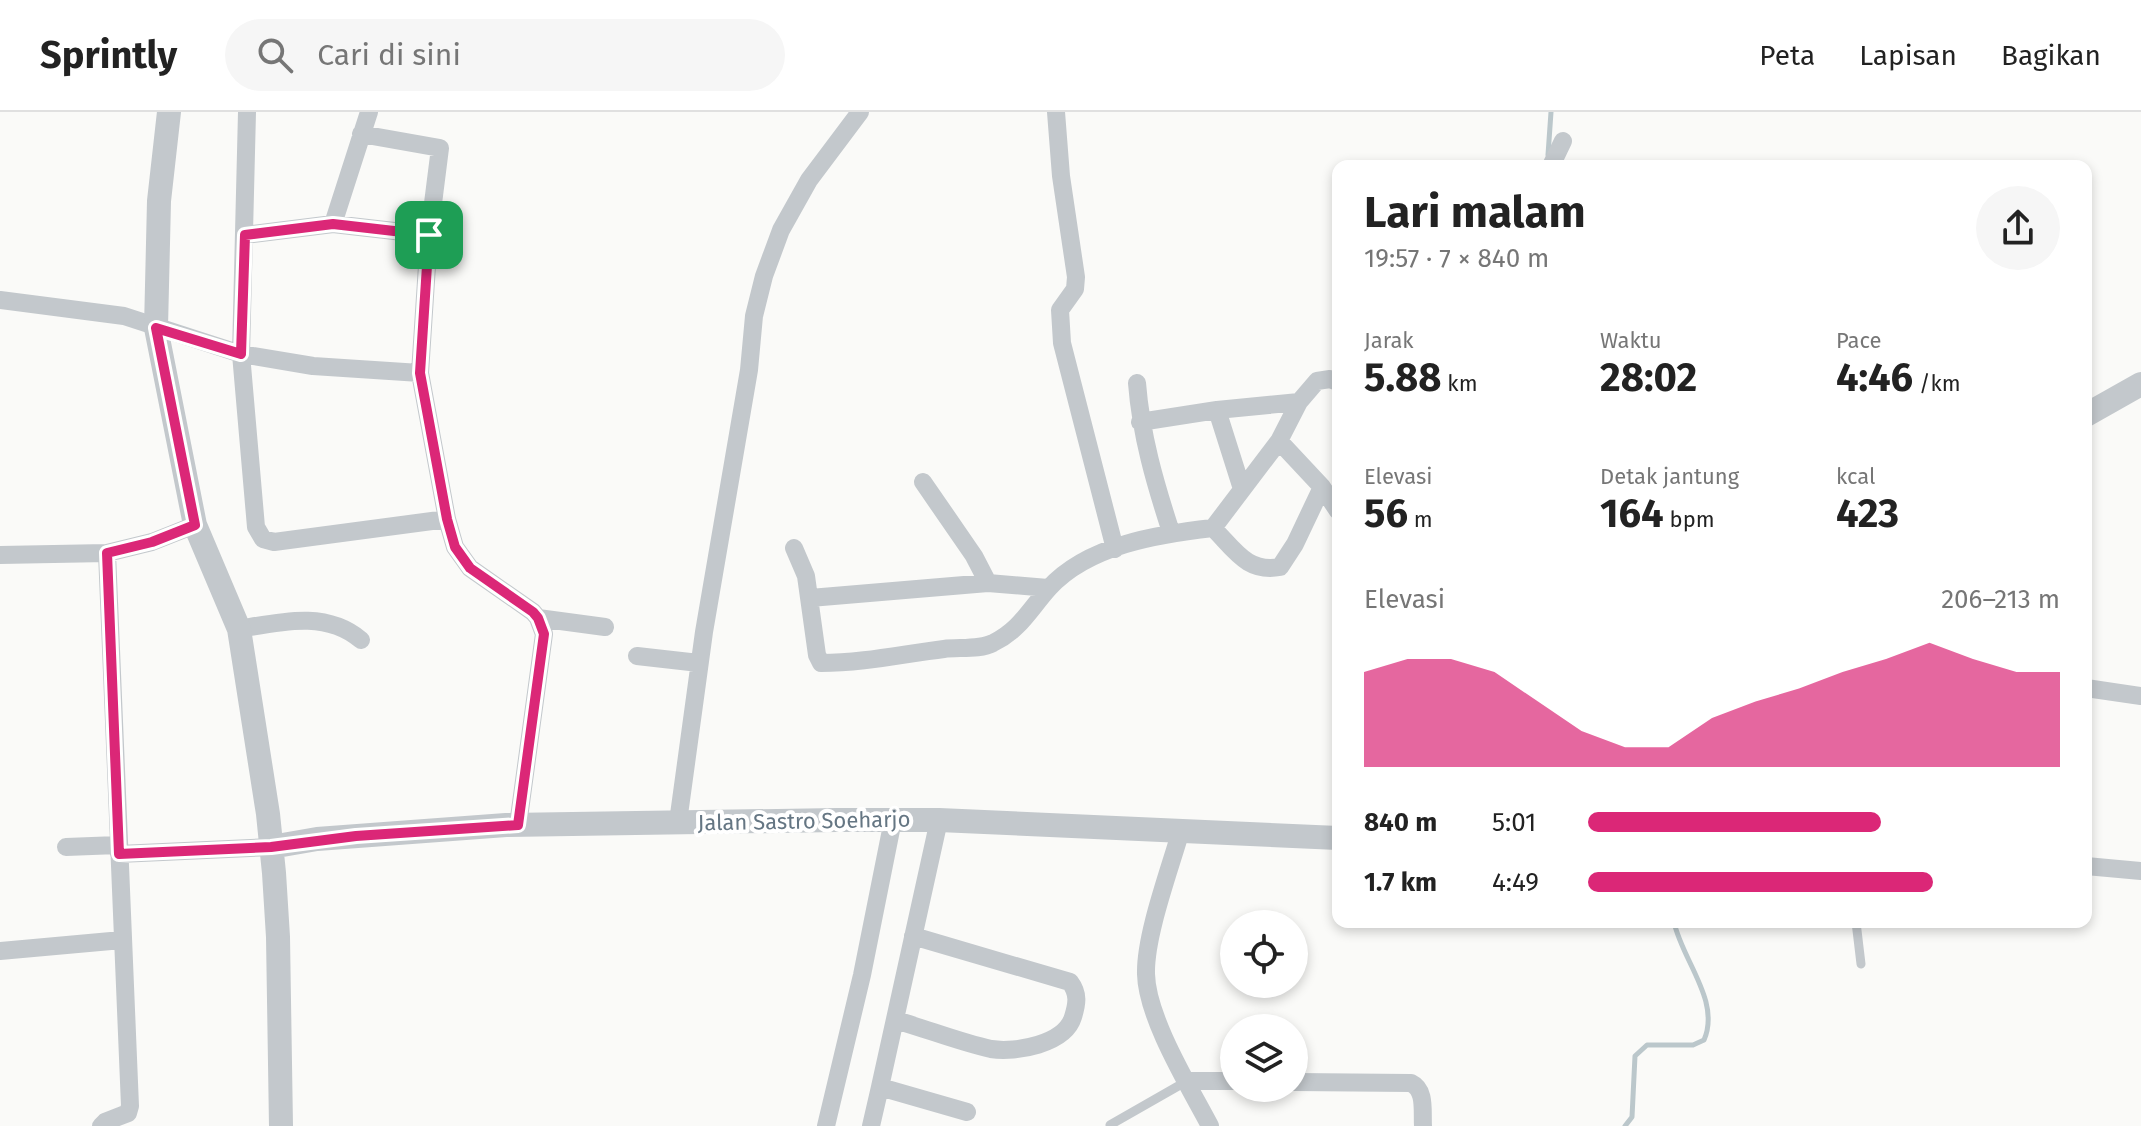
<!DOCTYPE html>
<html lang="id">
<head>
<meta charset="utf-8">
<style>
  :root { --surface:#fff; --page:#f6f6f6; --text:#222; --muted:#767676; --line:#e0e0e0; --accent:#db2777 }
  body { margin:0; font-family:"Fira Sans",sans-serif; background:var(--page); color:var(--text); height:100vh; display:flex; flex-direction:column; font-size:30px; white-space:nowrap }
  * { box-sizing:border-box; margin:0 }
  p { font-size:26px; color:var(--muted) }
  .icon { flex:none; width:44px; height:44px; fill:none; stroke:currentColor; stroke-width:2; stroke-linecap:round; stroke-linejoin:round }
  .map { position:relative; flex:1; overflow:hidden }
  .drawer { position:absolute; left:1332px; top:48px; width:760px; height:768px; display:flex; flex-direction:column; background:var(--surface); border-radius:16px; box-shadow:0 4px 12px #0003 }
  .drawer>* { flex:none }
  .tools { position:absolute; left:1220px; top:798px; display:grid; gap:16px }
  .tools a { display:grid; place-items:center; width:88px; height:88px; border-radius:50%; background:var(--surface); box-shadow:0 4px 12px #0003; font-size:40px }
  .pin { position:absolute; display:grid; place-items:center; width:68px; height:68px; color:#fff; margin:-34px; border-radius:16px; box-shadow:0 4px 12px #0006 }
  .round { display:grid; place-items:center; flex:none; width:84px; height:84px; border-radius:42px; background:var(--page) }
  .headline { display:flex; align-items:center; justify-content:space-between; height:136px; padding:0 32px }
  h1 { font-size:44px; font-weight:700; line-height:60px }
  .figures { display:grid; grid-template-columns:repeat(3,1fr); gap:12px; height:136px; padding:8px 32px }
  .figures div { display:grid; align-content:center }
  .figures b { font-size:40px; font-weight:700 }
  .figures small { font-size:22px; font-weight:400 }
  .figures p { font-size:22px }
  .chart { height:224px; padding:16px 32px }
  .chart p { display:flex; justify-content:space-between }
  .chart svg { width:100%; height:144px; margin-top:8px; fill:var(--accent); opacity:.7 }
  ul { padding:0 32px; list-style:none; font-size:26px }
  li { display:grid; grid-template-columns:128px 96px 1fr; align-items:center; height:60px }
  li i { height:20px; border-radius:10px; background:var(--accent) }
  header { display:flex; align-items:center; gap:48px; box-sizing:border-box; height:112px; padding:0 40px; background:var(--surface); border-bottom:2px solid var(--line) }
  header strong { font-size:38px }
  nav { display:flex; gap:44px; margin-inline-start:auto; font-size:28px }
  .search { width:560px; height:72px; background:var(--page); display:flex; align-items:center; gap:20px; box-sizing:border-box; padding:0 28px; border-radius:44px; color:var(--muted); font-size:30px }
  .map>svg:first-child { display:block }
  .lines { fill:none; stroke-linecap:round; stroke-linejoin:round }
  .stream { stroke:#bbc7cb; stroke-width:5 }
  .service { stroke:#c3c8cc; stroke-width:9 }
  .minor { stroke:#c3c8cc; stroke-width:18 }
  .tertiary { stroke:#c3c8cc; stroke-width:24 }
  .route-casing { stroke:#fff; stroke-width:16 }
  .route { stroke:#db2777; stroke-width:10 }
  .labels { text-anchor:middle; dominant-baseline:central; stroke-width:8; stroke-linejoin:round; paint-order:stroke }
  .street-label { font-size:22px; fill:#657683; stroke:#fff }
</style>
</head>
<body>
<header>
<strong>Sprintly</strong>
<div class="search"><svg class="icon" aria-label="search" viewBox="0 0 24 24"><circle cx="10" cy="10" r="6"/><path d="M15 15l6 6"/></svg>Cari di sini</div>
<nav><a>Peta</a><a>Lapisan</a><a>Bagikan</a></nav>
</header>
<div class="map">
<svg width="2141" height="1014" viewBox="0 0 2141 1014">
  <rect width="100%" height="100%" fill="#fafaf8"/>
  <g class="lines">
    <!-- stream -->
    <path class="stream" d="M1548,43L1551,0
      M1625,1014L1632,1005L1635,944L1647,933H1693L1704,928C1721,889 1682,848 1674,810"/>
    <!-- service -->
    <path class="service" d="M1856,810L1861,852
      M1110,1013L1187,969"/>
    <!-- minor -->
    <path class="minor" d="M247,0L241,242L256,415L263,427L274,430L447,407L420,261L429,123L333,112L369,0
      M1056,0L1061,64L1076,165L1075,177L1060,198L1062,231L1115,437
      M361,22L440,36L429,123
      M1551,54L1563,29
      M245,123L333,112
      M0,188L124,204L241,242L313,254L420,261
      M1137,271C1141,323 1155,371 1171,420
      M1217,298L1242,377
      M1140,310L1217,298L1299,290
      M1279,329L1322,375L1338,399
      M923,370L974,444L988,471L1048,476
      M447,407L455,435L470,456L533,500L538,506L544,522L518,713
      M1213,416C1235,438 1247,461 1280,455L1295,432L1322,375
      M794,436L806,464L817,543L821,551C863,551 903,542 944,537C958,535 980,538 993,531C1020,518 1030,497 1049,476C1088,433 1159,422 1213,416L1279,329L1299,290L1317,269L1330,267L1338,270
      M0,443L107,441
      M810,486L988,471
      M538,506L605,515
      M239,517C280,510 326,498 361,528
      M637,544L699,551
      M2086,576L2141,584
      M939,708L880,975L967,1000
      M678,710L704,520L749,258L754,204L764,164L781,118L809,68L860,0
      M1181,718C1170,757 1145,823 1146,862C1147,906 1189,974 1210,1014
      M66,735L118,733
      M119,742L271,735
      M2086,754L2141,759
      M0,839L122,828
      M895,908C927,917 959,930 991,937C1016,941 1065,932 1073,905C1077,892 1079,882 1070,870L913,824
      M1187,969H1234
      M1294,970L1411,971C1426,978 1422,999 1423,1014
      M101,1014L105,1010L128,1001L130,994L107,441L152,430L195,413
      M826,1014L862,863L893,708
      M871,1014L880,975"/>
    <!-- tertiary -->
    <path class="tertiary" d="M169,0L159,89L156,216L195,413L239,517L268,702L274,761L278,825L281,1014
      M2086,303L2141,272
      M271,735L317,727L506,713L837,708H939L1338,726"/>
  </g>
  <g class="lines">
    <!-- route casing -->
    <g class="route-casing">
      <path id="route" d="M333,112L429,123L420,261L447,407L455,435L470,456L533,500L538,506L544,522L518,713L356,724L271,735L119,742L107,441L152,430L195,413L156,216L241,242L245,123Z"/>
    </g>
    <!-- route -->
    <use href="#route" class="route"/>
  </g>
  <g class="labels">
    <!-- street labels -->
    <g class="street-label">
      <text transform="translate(804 709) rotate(-1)">Jalan Sastro Soeharjo</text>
    </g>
  </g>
</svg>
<div class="tools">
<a><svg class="icon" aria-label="locate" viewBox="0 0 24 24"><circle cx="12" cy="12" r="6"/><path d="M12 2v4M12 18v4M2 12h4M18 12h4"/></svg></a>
<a><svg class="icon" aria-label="layers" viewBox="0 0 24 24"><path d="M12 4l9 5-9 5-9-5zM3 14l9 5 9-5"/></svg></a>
</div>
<div class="pin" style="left:429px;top:123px;background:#1e9e55"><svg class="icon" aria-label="arrive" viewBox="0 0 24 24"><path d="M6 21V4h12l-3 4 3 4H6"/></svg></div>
<section class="drawer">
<div class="headline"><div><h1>Lari malam</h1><p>19:57 · 7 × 840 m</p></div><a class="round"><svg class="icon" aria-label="share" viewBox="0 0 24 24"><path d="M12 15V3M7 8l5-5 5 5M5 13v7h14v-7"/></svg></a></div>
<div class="figures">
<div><p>Jarak</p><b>5.88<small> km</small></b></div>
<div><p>Waktu</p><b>28:02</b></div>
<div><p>Pace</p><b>4:46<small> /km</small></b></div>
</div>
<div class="figures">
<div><p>Elevasi</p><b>56<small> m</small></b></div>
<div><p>Detak jantung</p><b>164<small> bpm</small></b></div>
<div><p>kcal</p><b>423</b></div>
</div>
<div class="chart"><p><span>Elevasi</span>206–213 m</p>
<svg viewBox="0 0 160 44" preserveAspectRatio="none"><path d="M0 44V15L10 11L20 11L30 15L40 24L50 33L60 38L70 38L80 29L90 24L100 20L110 15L120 11L130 6L140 11L150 15L160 15V44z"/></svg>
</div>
<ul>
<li><b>840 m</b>5:01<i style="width:62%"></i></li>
<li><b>1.7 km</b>4:49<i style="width:73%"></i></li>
</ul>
</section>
</div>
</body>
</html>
